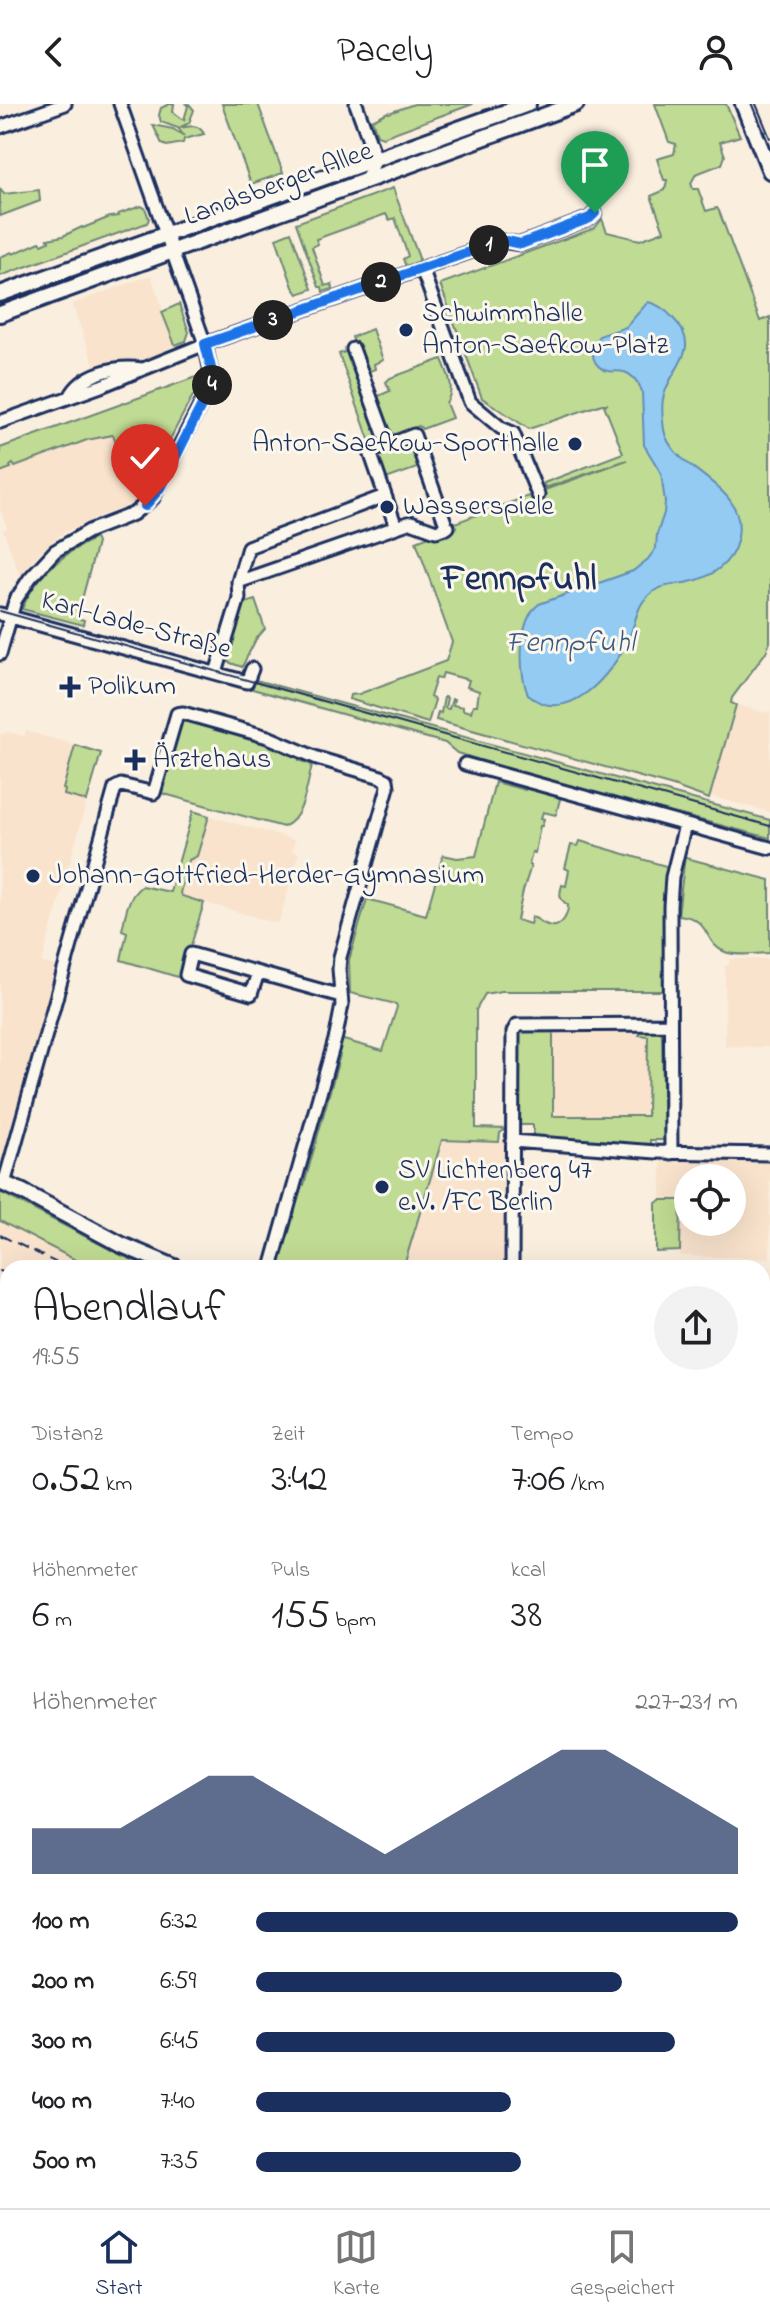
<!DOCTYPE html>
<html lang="de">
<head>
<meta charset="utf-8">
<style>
  :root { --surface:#fff; --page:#f2f2f2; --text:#202124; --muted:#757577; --line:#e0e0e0; --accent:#1b2f5e }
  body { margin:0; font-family:"Indie Flower",sans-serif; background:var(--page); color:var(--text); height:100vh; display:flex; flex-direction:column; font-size:30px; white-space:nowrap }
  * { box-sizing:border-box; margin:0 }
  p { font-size:26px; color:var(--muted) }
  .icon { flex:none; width:44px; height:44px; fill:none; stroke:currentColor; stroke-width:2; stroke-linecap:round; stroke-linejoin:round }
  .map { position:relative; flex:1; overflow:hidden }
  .details { position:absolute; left:0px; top:1156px; width:770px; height:948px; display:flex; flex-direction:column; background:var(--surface); border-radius:24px 24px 0 0; box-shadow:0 8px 32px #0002 }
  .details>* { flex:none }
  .fabs { position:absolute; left:674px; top:1060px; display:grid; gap:16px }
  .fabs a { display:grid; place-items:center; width:72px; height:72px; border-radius:50%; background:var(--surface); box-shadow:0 8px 32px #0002; font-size:40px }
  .pin { position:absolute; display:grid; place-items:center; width:68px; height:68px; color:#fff; margin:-82px -34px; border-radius:50% 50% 50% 0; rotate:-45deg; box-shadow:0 0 8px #0007 }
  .pin .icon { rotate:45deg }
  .km { position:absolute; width:40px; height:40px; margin:-20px; border-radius:50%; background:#222; color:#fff; font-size:22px; line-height:40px; text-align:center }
  .round { display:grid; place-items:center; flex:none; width:84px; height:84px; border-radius:42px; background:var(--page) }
  .overview { display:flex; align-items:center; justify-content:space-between; height:136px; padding:0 32px }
  h1 { font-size:44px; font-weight:600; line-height:60px }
  .metrics { display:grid; grid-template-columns:repeat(3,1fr); gap:12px; height:136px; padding:8px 32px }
  .metrics div { display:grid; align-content:center }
  .metrics b { font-size:40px; font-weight:600 }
  .metrics small { font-size:22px; font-weight:400 }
  .metrics p { font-size:22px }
  .chart { height:224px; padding:16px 32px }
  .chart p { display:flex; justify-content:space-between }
  .chart svg { width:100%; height:144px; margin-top:8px; fill:var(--accent); opacity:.7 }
  ul { padding:0 32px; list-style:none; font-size:26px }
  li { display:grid; grid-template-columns:128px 96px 1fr; align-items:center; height:60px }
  li i { height:20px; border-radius:10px; background:var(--accent) }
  header { display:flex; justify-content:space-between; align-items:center; height:104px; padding:0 32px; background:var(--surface); font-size:36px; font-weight:600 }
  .tab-bar { display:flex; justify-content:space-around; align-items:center; height:112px; border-top:2px solid var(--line); background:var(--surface); font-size:22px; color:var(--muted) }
  .tab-bar a { display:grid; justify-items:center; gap:4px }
  .tab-bar .current { color:var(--accent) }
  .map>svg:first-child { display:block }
  .built { fill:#f9e3cd; fill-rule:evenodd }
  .green { fill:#c0db93; stroke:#6e8578; stroke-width:2 }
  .water { fill:#94cbf3; stroke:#648db7; stroke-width:2 }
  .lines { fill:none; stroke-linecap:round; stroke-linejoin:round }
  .minor-casing { stroke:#1b2f5e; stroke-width:17 }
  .major-casing { stroke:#1b2f5e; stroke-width:20 }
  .minor { stroke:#fbf7ec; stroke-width:11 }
  .major { stroke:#fbf7ec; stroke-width:14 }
  .tram { stroke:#1b2f5e; stroke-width:2 }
  .rail { stroke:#1b2f5e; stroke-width:2; stroke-dasharray:12 6; stroke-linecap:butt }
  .route-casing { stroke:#fff; stroke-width:16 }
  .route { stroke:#1a73e8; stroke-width:10 }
  .poi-dot { fill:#1b2f5e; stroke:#fbf7ec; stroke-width:3 }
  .labels { text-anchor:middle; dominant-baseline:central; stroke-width:6; stroke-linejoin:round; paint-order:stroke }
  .street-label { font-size:28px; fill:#1b2f5e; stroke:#fbf7ec }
  .poi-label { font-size:28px; fill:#1b2f5e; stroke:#fbf7ec; text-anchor:start }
  .water-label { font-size:30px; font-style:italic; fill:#395683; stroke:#fbf7ec }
  .district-label { font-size:36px; font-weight:bold; fill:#1b2f5e; stroke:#fbf7ec }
</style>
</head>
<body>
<header><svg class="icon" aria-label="back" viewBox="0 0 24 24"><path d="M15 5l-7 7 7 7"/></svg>Pacely<svg class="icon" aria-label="person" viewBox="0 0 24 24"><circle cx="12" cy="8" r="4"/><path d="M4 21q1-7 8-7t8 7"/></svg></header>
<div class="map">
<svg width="770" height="2104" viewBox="0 0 770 2104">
  <rect width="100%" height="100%" fill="#faeede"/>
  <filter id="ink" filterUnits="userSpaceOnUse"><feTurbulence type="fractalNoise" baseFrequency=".0125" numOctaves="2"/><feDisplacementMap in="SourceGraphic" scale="16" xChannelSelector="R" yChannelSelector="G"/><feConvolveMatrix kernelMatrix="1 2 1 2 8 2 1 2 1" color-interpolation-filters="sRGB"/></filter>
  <g filter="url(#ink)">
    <!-- built -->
    <path class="built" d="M151,171L175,241L167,245L163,253L139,261L97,269L72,200Z
      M113,331L138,398L90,416L60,431L39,449L20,472L3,426L7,424L0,405V368L10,364V362L14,360L15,363L87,336Z
      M736,601L768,609L770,605V708L710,692Z
      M26,627L75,641L63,685L65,686L64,690L87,697L42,858L59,863L6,1059L0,1064V630L8,628L24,632Z
      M209,712L295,736L292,747L299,749L279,818L276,819L182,792L179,789L189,756L197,752Z
      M729,855H770V943L725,942V862L729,861Z
      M553,926H639V931H648L647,1012H553Z
      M442,1036L506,1038V1164H406V1155Z
      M661,1054L770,1057V1154L680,1152L681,1097L661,1096ZM688,1074H732V1118H688Z
      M0,1098L125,1164H8V1188L0,1185Z
      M0,1211L8,1215V1371L0,1369Z
      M0,1473L8,1475V1560L0,1561Z
      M531,2096H722L725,2104H534Z"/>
    <!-- green -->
    <path class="green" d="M169,0H174L173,8L184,16L188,2L186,0H189L194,6L189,19L179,24C189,23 198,18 204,30L184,35L183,39L167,42L162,40L153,21L173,25L184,32L178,24L161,18L159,11L161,4Z
      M222,0H258L283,69L251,80Z
      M414,0H473L383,33L377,31L372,16L388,8L389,9Z
      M655,0H726L740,32L720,38L725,52L722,60L696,70L691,79L693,85H698L706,107L717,104L719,107L760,217L770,213V538L766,548L732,594L731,599L736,601L709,695L673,682L436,616L438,608L441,609L444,593L447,594L445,604L449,605L452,595H454L453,601L463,603V606L471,608L473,601H477L479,587L467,583L469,576L443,569L441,575L436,574L430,593L435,596L428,619L349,595L350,591L359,590L446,557L452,538L416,437L450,424L449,421L627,356L545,384L544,379L623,349L604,301L608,300H602L529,325L482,294L440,180L595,124L602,115L607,128L640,136L664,127L651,92L665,86L667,76H664L657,55L674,50L676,40L669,38Z
      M393,84L419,154L417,160L406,163L403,155L408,152L395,114L389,116L386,110L316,135L318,140L312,143L325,182L332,180L333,185L323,188L322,183H319L296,119Z
      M0,85L4,90L39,86L40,97L0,112Z
      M141,102L145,104L149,115L147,119L0,172V153L12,148L13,150L40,138L42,140L49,137L48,135L63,132L82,123L83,124L110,113L119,112L118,110Z
      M291,128L312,185L298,190L293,183L276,134Z
      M179,200L189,228L186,237L175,241L162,208Z
      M372,225L383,256L374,260L375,265L365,269L352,233Z
      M351,246L374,294L390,287L386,278L390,274L442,255C448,271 456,283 446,299L452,314L422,325L419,322L371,341L339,250Z
      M204,270L202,284L192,293L166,343L160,329L148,331L145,335L156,363L140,393L141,396L138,398L113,331L87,336L15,363L13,360L10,362L11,364L0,368V344Z
      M411,338L420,363L386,375L377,350Z
      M95,434L97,439L77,514L84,516L83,521L22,505C35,472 64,449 95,434Z
      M255,496L265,525L256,535L242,563L225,557L242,500Z
      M252,575L770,716V734L545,676H529L530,671L457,649L445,639L249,584Z
      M179,616L268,638L300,652L299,656L312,661C307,680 304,716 283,723L161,689Z
      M75,641L101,649L87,697L64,691L65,686L63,685Z
      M495,678L525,686L527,680L561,691L556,711L543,708L541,714L544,715L542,722H540L535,749L532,748L529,761L531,762L523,787L517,816L530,820L532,813C537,814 540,818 545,820C560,828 568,812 568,801C559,795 559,791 562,781L566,782L569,766L565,764L571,741L578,742L580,737L666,762L668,765L664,799V887H501L485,890L476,906V1024L506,1025L500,1029L499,1038L442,1036L406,1155V1164H277L301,1081H304L340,951L336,949L340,935L383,947L397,903L396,900L350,889L349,856L367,795L426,811L443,751L457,754L476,752Z
      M193,707L209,712L197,752L189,756L180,789L182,792L204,799L181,874L121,856L127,828L122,826C126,809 127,793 142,782L170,788Z
      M685,752L690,755L770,776V849C756,849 738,853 725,848C703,840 712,814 678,811Z
      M526,926H553V1012H647L648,932L639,931V926H659L662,931L664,1036H650V1044L533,1034V1021H518L517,930Z
      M0,1088L121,1151L152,1164H91L0,1117Z
      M661,1096H681L680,1147L656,1148V1099Z
      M762,1347L770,1349V1448L762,1446Z
      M762,1605L770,1606V1938L762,1939Z"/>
    <!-- water -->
    <path class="water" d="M648,198C658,200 666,206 673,214C705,247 669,263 663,295C661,305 663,317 664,326C672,369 752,379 737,437C732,459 711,474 689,478C677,481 665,480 654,487C636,499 637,516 629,534C613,569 568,624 528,591C519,568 517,517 539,500L633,467L648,455L656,444L657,430L664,409L665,398L661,369L644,341L642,287C639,279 632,270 624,268C617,266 611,269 604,266C589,258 591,243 599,232L626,223Z"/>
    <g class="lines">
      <!-- minor casing -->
      <g class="minor-casing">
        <path id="minor" d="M356,0L376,55L365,77
          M0,23L65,0
          M422,165L470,298L501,324L513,329L538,391
          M353,245L388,341
          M70,293C82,269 117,261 142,265
          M0,318L101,282L205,240L501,137L521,140L590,114L595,109
          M396,423L370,348L414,331L447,424
          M238,478L411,418L436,427L448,423
          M0,510L247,578L252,565
          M0,550L15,497L30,474L55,447L89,427L133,410L153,394L213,277L205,240L120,0
          M216,569L239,494L238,478L248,443L385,392
          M465,660L770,744
          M258,869L251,890L186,871L191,850L341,892
          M512,1037L656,1048L770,1050
          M671,1049L670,802L672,773L685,721
          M4,1080L115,684L121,681L154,689L177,610L183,609L268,633L317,654L381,673L387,676L388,683L340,853L339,865L342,901L336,932L271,1164
          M512,1164L513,928L517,921L670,920
          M0,1196L8,1199
          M0,1374L8,1376
          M0,1468L8,1471
          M762,1555L770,1556
          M0,1610L8,1584L7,1572
          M0,1709L8,1711
          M0,1831L8,1833
          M0,1880L8,1882
          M0,1964L8,1966
          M762,2077L770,2104
          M12,2096L40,2104
          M450,2096L453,2104
          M108,2104L110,2096"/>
      </g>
      <!-- major casing -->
      <g class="major-casing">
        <path id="major" d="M743,0L770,67
          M0,190L528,0
          M0,210L576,0
          M0,1078L23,1088L122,1141L177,1164
          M762,1217L770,1216"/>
      </g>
      <!-- minor -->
      <use href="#minor" class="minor"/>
      <!-- major -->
      <use href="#major" class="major"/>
      <!-- tram -->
      <path class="tram" d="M756,0L770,34
        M0,507L770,722
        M0,1167L8,1170
        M762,1553L770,1554
        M0,1576L8,1575
        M558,2096L561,2104"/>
      <!-- rail -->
      <path class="rail" d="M0,1131L67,1164
        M578,2096L580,2104"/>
    </g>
  </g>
  <g class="lines" filter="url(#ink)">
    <!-- route casing -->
    <g class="route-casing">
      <path id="route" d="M145,402L160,384L211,283L213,272L205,240L495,139L507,137L521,140L590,114L595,109"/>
    </g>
    <!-- route -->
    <use href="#route" class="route"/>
  </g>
  <!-- markers -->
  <g class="poi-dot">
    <circle cx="406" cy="226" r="8"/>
    <circle cx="575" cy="340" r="8"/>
    <circle cx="387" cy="403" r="8"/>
    <path d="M66 571h8v8h8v8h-8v8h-8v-8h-8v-8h8z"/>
    <path d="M131 644h8v8h8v8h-8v8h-8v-8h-8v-8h8z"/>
    <circle cx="33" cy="772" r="8"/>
    <circle cx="382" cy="1083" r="8"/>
  </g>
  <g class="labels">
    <!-- street labels -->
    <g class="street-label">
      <text transform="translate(279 81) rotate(-20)">Landsberger Allee</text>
      <text transform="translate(136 522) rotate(15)">Karl-Lade-Straße</text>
    </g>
    <!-- poi labels -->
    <g class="poi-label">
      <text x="422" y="210">Schwimmhalle<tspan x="422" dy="32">Anton-Saefkow-Platz</tspan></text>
      <text x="559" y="340" text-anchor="end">Anton-Saefkow-Sporthalle</text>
      <text x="403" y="403">Wasserspiele</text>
      <text x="88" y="583">Polikum</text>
      <text x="153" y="656">Ärztehaus</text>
      <text x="49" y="772">Johann-Gottfried-Herder-Gymnasium</text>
      <text x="398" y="1067">SV Lichtenberg 47<tspan x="398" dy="32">e.V. /FC Berlin</tspan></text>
    </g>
    <!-- water labels -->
    <g class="water-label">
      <text x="570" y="540">Fennpfuhl</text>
    </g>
    <!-- district labels -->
    <g class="district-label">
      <text x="519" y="476">Fennpfuhl</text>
    </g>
  </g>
</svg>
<div class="fabs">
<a><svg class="icon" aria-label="locate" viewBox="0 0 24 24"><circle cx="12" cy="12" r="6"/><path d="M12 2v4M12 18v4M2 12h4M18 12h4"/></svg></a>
</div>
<div class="pin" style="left:595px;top:109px;background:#1e9e55"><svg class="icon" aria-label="arrive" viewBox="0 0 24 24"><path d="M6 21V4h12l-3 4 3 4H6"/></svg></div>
<div class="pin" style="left:145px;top:402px;background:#d93025"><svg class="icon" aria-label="check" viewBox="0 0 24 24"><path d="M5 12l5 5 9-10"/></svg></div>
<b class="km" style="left:489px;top:141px">1</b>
<b class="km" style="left:381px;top:178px">2</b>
<b class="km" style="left:273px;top:216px">3</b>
<b class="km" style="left:212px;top:281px">4</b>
<section class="details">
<div class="overview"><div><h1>Abendlauf</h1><p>19:55</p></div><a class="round"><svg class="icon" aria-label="share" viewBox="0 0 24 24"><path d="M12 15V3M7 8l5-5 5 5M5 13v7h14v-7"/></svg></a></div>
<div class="metrics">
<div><p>Distanz</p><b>0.52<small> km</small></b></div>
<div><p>Zeit</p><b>3:42</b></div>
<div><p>Tempo</p><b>7:06<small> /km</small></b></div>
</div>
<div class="metrics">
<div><p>Höhenmeter</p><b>6<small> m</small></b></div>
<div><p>Puls</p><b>155<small> bpm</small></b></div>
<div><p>kcal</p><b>38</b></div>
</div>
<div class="chart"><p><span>Höhenmeter</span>227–231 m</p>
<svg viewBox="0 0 160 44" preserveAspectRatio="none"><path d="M0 44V30L10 30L20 30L30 22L40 14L50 14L60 22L70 30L80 38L90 30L100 22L110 14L120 6L130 6L140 14L150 22L160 30V44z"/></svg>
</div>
<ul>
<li><b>100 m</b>6:32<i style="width:100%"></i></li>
<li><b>200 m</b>6:59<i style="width:76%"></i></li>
<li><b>300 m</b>6:45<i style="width:87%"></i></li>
<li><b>400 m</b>7:40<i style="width:53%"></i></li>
<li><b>500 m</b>7:35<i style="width:55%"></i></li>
</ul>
</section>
</div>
<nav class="tab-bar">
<a class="current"><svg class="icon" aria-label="home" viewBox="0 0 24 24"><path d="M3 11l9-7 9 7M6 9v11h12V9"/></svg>Start</a>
<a><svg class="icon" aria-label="map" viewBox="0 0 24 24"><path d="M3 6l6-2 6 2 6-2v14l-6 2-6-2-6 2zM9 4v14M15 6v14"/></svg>Karte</a>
<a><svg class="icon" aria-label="saved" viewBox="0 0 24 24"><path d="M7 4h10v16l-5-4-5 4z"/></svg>Gespeichert</a>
</nav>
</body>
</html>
